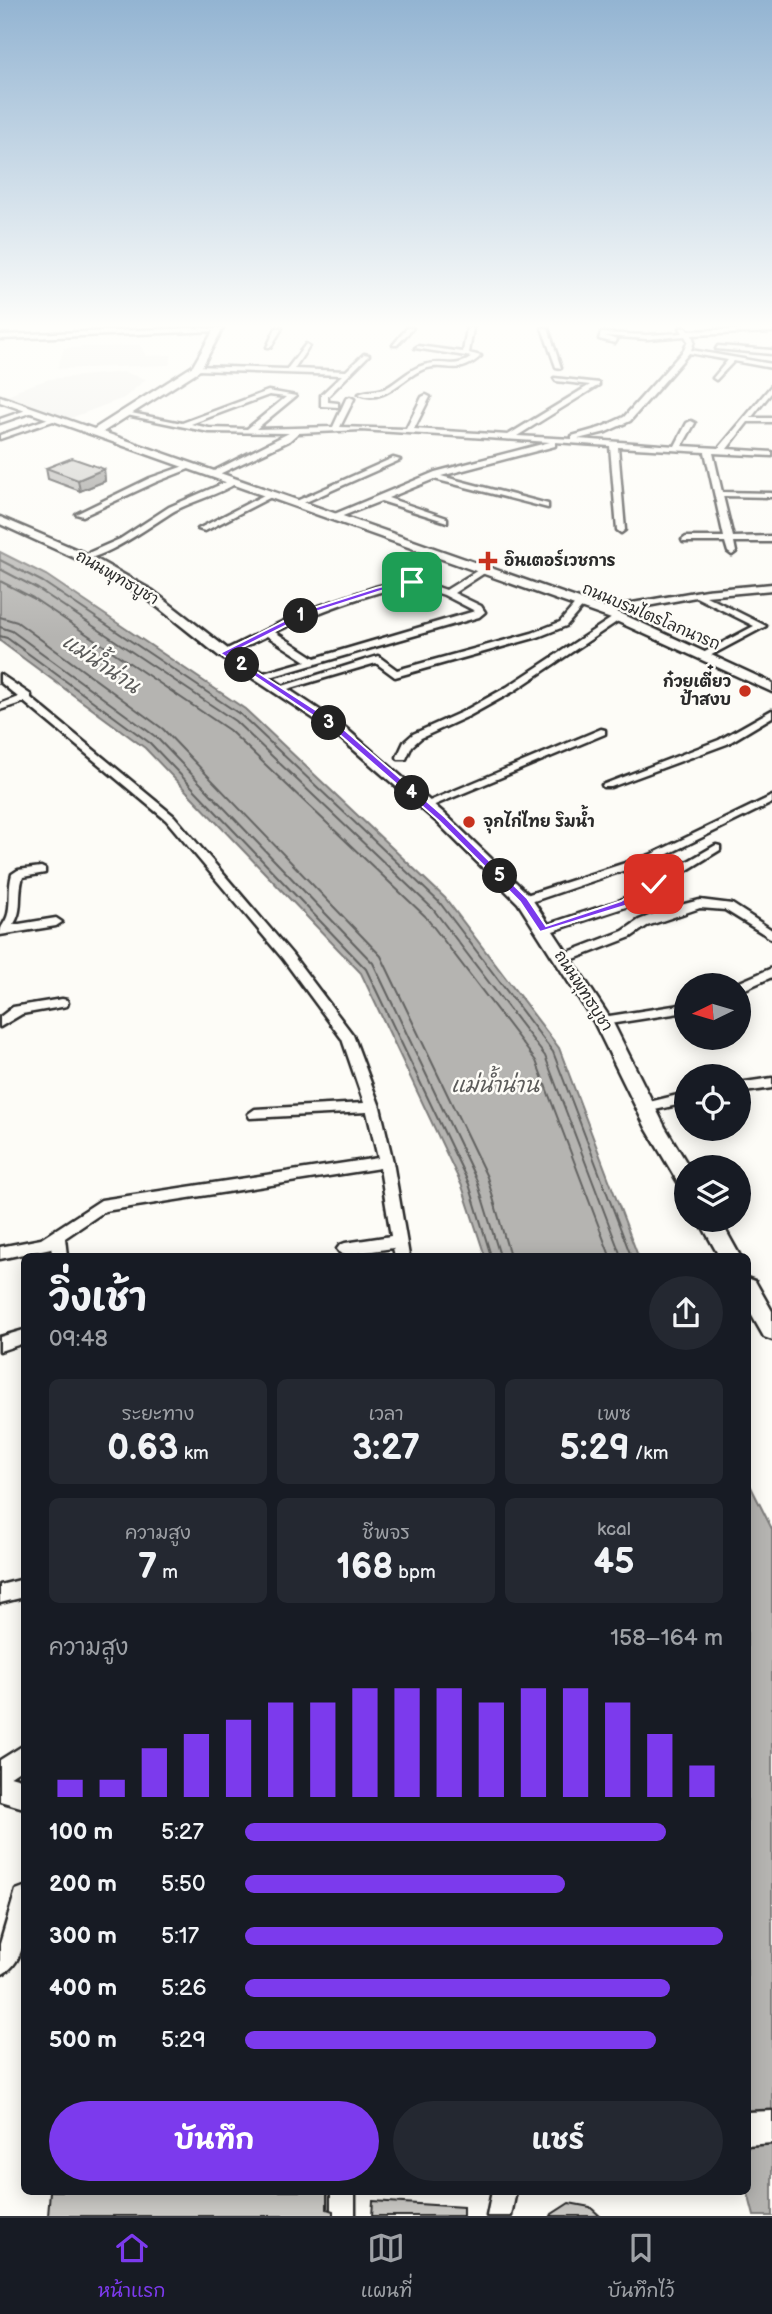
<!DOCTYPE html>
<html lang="th">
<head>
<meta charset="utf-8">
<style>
  :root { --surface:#171b24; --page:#242831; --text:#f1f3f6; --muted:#9ea1a6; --line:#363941; --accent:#7c3aed }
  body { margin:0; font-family:"Balsamiq Sans","Playpen Sans Thai",sans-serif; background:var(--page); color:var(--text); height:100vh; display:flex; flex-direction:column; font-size:26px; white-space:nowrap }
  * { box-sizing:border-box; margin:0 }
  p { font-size:23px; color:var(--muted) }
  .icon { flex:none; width:38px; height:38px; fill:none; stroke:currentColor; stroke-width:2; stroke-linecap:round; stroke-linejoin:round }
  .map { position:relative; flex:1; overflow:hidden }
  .details { position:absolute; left:21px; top:1253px; width:730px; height:942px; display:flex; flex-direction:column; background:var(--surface); border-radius:10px; box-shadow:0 4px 18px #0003 }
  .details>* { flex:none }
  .needle { width:46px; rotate:265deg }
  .fabs { position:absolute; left:674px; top:973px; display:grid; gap:14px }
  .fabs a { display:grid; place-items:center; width:77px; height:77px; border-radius:50%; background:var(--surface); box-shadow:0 4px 18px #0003; font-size:35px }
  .pin { position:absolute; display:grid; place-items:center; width:60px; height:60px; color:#fff; margin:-30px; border-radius:14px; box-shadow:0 4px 10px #0006 }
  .km { position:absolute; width:35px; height:35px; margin:-18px; border-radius:50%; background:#222; color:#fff; font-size:19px; line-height:35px; text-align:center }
  .round { display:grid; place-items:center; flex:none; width:74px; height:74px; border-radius:37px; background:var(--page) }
  .head { display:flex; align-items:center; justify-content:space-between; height:119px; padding:0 28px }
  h1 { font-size:38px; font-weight:700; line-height:52px }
  .metrics { display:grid; grid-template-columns:repeat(3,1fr); gap:10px; height:119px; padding:7px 28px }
  .metrics div { display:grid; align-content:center; border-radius:10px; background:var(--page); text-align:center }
  .metrics b { font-size:35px; font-weight:700 }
  .metrics small { font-size:19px; font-weight:400 }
  .metrics p { font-size:19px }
  .chart { height:196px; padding:14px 28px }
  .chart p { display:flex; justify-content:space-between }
  .chart svg { width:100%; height:126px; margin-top:7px; stroke:var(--accent); stroke-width:6 }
  .cta { display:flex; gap:14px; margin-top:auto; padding:14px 28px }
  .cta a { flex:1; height:80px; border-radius:42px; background:var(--accent); color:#fff; font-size:28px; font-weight:700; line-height:80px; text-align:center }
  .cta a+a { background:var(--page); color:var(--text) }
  ul { padding:0 28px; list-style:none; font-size:23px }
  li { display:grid; grid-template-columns:112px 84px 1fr; align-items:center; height:52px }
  li i { height:18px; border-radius:9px; background:var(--accent) }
  .dock { display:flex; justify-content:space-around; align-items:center; height:98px; border-top:2px solid var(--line); background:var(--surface); font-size:19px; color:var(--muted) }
  .dock a { display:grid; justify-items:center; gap:4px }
  .dock .active { color:var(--accent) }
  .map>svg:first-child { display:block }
  .built { fill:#edece8 }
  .water { fill:#b5b4b1; stroke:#7e7d7b; stroke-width:2 }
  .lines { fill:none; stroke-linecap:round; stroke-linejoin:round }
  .shore { stroke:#626261; stroke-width:2 }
  .street-casing { stroke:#2b2b2b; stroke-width:5 }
  .secondary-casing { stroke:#2b2b2b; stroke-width:5 }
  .street { fill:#fdfcf7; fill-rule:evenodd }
  .secondary { fill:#fdfcf7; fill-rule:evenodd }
  .wall { fill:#adaca9; stroke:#2b2b2b; stroke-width:2 }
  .shaded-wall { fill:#8d8c89; stroke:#2b2b2b; stroke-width:2 }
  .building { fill:#c9c8c4; stroke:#2b2b2b; stroke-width:2 }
  .route { fill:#7c3aed; stroke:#fff; stroke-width:2 }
  .poi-dot { fill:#c8321e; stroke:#fdfcf7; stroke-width:2.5 }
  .labels { text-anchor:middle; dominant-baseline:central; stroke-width:5; stroke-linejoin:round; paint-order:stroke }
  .far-poi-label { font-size:16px; font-weight:bold; fill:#2b2b2b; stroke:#fdfcf7; text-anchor:start }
  .far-street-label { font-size:16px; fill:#2b2b2b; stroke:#fdfcf7 }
  .water-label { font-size:21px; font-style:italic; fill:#5b5b5a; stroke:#fdfcf7 }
</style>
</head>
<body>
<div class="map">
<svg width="772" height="2216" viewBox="0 0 772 2216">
  <rect width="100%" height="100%" fill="#fdfcf7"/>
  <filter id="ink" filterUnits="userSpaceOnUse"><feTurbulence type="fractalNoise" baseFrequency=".0143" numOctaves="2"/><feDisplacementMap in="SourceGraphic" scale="14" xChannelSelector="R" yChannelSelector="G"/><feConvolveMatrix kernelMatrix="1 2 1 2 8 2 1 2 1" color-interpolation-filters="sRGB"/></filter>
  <g filter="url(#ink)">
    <!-- built -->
    <path class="built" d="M140,345L146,356L172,355L169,365L57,369L64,348Z
      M123,372L146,379L124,398L68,419L5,397L19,391L16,390L49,379Z"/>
    <!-- water -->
    <path class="water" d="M0,552L46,575L245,709L445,898L559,1048L638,1256H485L462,1186L361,973L145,748L0,641Z
      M747,1479L772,1529V2216H754L747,2189Z"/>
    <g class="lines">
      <!-- shore -->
      <path class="shore" d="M0,560L43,582L241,715L440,903L553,1052L631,1256
        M0,569L38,589L235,721L433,909L545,1056L621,1256
        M0,581L33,598L229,730L425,916L536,1061L610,1256
        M0,617L17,622L163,729L381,956L487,1177L510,1256
        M0,627L12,631L156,737L373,963L477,1181L500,1256
        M0,636L7,638L150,743L366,969L469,1184L491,1256"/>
      <!-- street casing -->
      <g class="street-casing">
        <path id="street" d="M194,328L221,329L218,331L0,339V335Z
          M276,328H282L271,347H267Z
          M407,328H413L397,345H393Z
          M467,328H473L469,353L481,356C457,378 447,361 424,369C403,377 384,405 359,394C367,390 377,392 386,388C399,381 409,369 424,365C443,359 454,370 472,357L415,348L418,346L463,352Z
          M542,328H548L561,368L556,367Z
          M680,328H686L688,331L772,328V332L692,335L694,341L691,350L772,364V368L734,361L716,380L713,378L728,360L689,353L630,421L606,432L578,439L675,446L687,423L691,421L695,423L682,446L719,448L772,385V392L751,418H772V422H748L727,449L772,452V456L713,453L722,492L772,493V497L723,496L733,537L772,536V542H734L736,552L732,555L728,552L725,542H683L682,540L686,537H724L705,452L618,447L625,530L621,533L617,530L610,446L555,442V446L441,476L548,504V508L434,479L388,498L447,518V522L381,501L335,519L331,517L332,515L435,472L550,442L361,430L298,433L289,441L213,477L209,475L210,473L289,433L209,432L122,414L126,412L182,423L268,391L296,396L256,429L333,427L346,399L350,397L354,399L340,427L406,429L422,397L426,395L430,397L414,429L508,435L590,385L556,381L554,378L599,383V385L517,436L572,439V436L600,428L624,417L684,350L688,341L685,336L647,339L605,336L617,340L615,343L599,339L601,333L647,335L683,333ZM269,395L286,397L247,429L209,428L191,424Z
          M306,344L309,346L294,369L346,371L364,354L369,355L328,396V402L338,403V407L321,406V395L342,375L197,370L194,368L197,366L287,369Z
          M718,346L772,350V354L716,349Z
          M29,409L36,411L0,423V419Z
          M52,417L59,419L0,439V435Z
          M393,458L400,460L299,505L292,503Z
          M187,465L194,467L156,482L83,516L76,514L150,478Z
          M231,480L238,482C219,495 194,500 174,511C157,521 95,567 79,557L120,539L169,507Z
          M268,493L275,495L205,531L198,529Z
          M483,567L486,568V572L454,593L481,606L485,612L479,617L260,680L257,679V675L306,661L267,636L227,655L219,653L304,611L375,587L412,578L446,590ZM411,584L444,595L475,611L315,658L275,632C319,611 364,595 411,584Z
          M772,584V590L706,596L766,626L704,659L701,658V654L754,626L696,597L604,614L599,611L604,608L706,590Z
          M577,602L585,604L566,626L538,637L395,677L376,663L281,691L273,689L378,656L397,670L532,633L560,622Z
          M618,614L621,615V619L514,691L469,716L421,738L412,746L406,759H398L397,757L404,742L413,734L462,712L507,687Z
          M0,674L31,695V698L174,816L291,953L353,1035L380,1107L393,1162L409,1256H395L393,1248L345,1255L340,1253L337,1249L340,1245L345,1243L391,1236L380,1168L105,1211L65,1238L67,1256H53L51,1248L0,1259V1247L41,1239L101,1200L378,1158L367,1112L250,1118L248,1114L255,1109L364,1103L342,1039L283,959L166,820L24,702L0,710V704L18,697L0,682Z
          M772,710V717L727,744L611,787H603L602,785L719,740Z
          M601,729L605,730V734L430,807L426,808L420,805Z
          M772,796V803L658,859L528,903L524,904L518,900L520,897L650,855Z
          M716,845L720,846V850L629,906L547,933H539L537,930L539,927L621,900Z
          M41,867L45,869V873L23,877C17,894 24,911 13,925L56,918L62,922L56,926L0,935C0,925 6,923 8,914C11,901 8,888 12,874L18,870Z
          M700,900L732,904L772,930V939L725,910L700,908L647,926L631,937L566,962H558L556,959L558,956L623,931L639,920L669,908Z
          M772,968V977L743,990L738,991V985H733Z
          M62,999L67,1000L68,1003L67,1006L22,1014L0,1027V1017L13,1007Z
          M686,1004V1012L603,1025L596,1021L603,1017Z
          M772,1078V1088L738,1093V1083Z
          M686,1093V1103L646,1112L639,1107L641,1104Z
          M24,1330V1343L0,1351V1337Z
          M24,1579V1597L0,1603V1585Z
          M24,1745V1767L0,1783V1760Z
          M24,1887C26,1914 31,1962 0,1975V1944L16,1890Z
          M331,2191H355V2216H331Z
          M492,2191H516L511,2216H487Z"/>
      </g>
      <!-- secondary casing -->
      <g class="secondary-casing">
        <path id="secondary" d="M215,328H223L200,370L103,432L622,614L772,683V692L614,620L0,402V396L94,429L193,366Z
          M0,517L87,554L153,591L229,650L341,724L447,816L530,896L612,1021L665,1127L689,1167H686V1186L679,1184L646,1128L594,1022L518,903L437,822L331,730L219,656L145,597L79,560L0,524Z
          M699,1220H720L740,1256H719Z
          M747,1278L755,1281L772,1311V1340L764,1337L747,1307Z
          M0,1773L24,1780V1808L0,1801Z
          M772,2111V2143L747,2145V2112Z"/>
      </g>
      <!-- street -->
      <use href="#street" class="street"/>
      <!-- secondary -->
      <use href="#secondary" class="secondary"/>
    </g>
    <!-- wall -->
    <path class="wall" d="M46,468L104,469L105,481L80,491L48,479Z"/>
    <!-- shaded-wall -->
    <path class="shaded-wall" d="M104,469L105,481L80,491L78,480Z"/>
    <!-- building -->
    <path class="building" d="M72,458L104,469L78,480L46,468Z
      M50,2191H327V2209L333,2211V2216H48Z
      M373,2201L463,2207V2216H372Z
      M569,2203L590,2207L600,2216H551L552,2214Z"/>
  </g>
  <!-- sky -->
  <linearGradient id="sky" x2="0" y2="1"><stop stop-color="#93b4d2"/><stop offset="0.51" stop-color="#fefefb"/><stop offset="1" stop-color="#fefefb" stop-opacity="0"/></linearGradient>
  <rect width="772" height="638" fill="url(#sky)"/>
  <!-- route -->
  <path class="route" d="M412,579L414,583L381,591L309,614L229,654L339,725L445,817L527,898L546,926L621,901L650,882H657V886L628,905L540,932L520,902L439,821L333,729L220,653L304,611L376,588Z"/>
  <!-- markers -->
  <g class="poi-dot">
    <path d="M484.5 550.5h7v7h7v7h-7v7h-7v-7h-7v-7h7z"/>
    <circle cx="745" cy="691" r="7"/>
    <circle cx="469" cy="822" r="7"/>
  </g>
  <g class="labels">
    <!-- far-poi labels -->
    <g class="far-poi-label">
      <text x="504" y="561">อินเตอร์เวชการ</text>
      <text x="731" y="682" text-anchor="end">ก๋วยเตี๋ยว<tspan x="731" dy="18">ป้าสงบ</tspan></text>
      <text x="483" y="822">จุกไก่ไทย ริมน้ำ</text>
    </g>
    <!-- far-street labels -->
    <g class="far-street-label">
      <text transform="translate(117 578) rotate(30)">ถนนพุทธบูชา</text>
      <text transform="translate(651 617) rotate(23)">ถนนบรมไตรโลกนารถ</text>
      <text transform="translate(583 991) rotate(57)">ถนนพุทธบูชา</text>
    </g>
    <!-- water labels -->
    <g class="water-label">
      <text transform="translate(101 664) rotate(34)">แม่น้ำน่าน</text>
      <text x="495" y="1085">แม่น้ำน่าน</text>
    </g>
  </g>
</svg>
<div class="fabs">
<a><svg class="needle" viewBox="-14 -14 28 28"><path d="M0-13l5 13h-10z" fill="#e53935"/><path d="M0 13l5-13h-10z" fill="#9ea1a6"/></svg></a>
<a><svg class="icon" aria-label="locate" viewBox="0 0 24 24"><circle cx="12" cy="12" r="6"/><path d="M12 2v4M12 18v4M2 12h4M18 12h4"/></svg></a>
<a><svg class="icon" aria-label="layers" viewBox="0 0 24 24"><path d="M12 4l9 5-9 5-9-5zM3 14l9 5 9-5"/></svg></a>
</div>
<div class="pin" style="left:412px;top:582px;background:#1e9e55"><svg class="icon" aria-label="arrive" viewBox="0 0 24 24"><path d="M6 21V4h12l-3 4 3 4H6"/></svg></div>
<div class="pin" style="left:654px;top:884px;background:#d93025"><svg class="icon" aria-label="check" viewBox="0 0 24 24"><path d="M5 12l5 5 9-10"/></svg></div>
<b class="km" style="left:301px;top:616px">1</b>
<b class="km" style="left:242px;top:665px">2</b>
<b class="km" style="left:329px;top:723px">3</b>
<b class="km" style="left:412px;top:793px">4</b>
<b class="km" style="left:500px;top:876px">5</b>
<section class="details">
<div class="head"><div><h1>วิ่งเช้า</h1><p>09:48</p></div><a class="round"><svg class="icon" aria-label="share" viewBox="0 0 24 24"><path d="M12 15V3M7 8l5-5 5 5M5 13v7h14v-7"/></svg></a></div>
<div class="metrics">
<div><p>ระยะทาง</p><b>0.63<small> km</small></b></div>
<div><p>เวลา</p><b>3:27</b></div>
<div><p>เพซ</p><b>5:29<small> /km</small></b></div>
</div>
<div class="metrics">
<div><p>ความสูง</p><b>7<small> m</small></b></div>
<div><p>ชีพจร</p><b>168<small> bpm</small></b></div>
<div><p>kcal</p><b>45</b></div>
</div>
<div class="chart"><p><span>ความสูง</span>158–164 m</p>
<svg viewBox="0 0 160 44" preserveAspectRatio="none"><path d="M5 44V38M15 44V38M25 44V27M35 44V22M45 44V17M55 44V11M65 44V11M75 44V6M85 44V6M95 44V6M105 44V11M115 44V6M125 44V6M135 44V11M145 44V22M155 44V33"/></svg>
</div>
<ul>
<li><b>100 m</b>5:27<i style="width:88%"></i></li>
<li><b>200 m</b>5:50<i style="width:67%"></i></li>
<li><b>300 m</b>5:17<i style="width:100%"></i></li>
<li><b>400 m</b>5:26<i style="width:89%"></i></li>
<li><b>500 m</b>5:29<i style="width:86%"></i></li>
</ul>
<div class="cta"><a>บันทึก</a><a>แชร์</a></div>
</section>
</div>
<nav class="dock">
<a class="active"><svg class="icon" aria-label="home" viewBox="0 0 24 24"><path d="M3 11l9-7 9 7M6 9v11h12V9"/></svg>หน้าแรก</a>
<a><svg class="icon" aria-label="map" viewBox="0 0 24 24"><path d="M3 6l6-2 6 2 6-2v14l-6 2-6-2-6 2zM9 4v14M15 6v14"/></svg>แผนที่</a>
<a><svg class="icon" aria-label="saved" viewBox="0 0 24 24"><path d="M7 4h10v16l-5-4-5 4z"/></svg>บันทึกไว้</a>
</nav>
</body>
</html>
